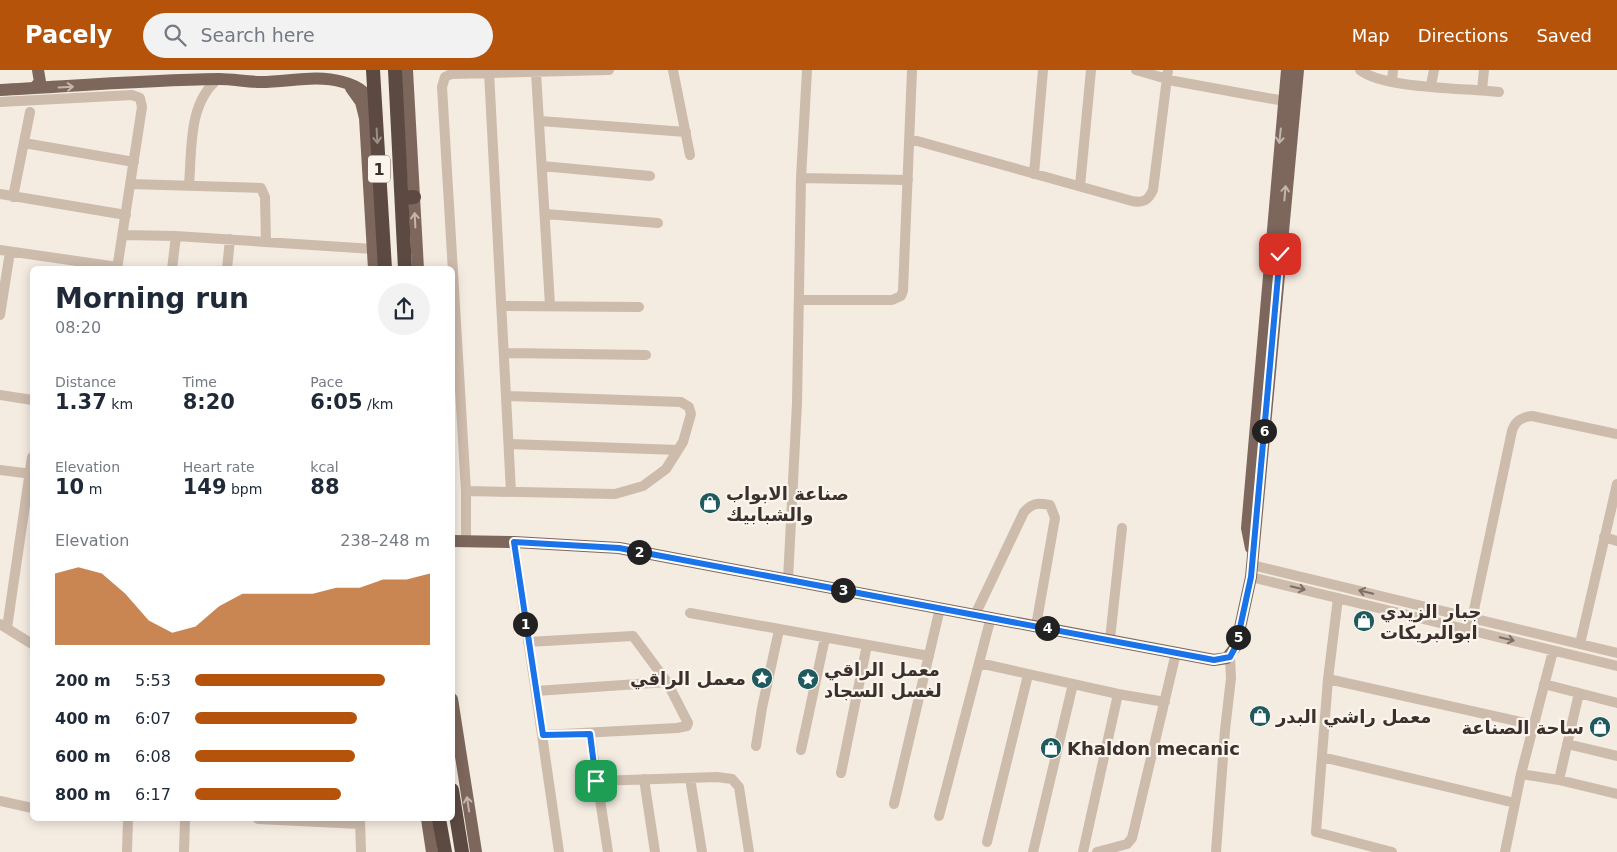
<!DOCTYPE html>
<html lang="en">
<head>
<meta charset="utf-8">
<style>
  :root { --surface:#fff; --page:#f2f2f3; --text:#1f2937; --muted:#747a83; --accent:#b45309 }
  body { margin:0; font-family:"DejaVu Sans",Vazirmatn,sans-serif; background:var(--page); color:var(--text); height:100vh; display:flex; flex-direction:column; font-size:19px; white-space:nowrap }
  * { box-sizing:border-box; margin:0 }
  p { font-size:16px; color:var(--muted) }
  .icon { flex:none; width:28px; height:28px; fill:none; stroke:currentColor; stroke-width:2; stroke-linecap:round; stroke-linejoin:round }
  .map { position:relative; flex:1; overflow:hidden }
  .details { position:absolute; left:30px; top:196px; width:425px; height:555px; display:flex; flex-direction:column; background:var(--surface); border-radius:8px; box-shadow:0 2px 12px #0003 }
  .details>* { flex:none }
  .pin { position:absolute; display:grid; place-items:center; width:42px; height:42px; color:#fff; margin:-21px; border-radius:10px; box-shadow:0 2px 8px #0006 }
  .km { position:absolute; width:25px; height:25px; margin:-12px; border-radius:50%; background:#222; color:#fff; font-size:14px; line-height:25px; text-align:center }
  .round { display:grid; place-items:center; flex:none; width:52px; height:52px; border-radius:26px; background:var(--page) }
  .head { display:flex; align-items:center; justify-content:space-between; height:85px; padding:0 25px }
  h1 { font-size:28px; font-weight:600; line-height:38px }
  .stats { display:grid; grid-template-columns:repeat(3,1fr); gap:8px; height:85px; padding:5px 25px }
  .stats div { display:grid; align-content:center }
  .stats b { font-size:21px; font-weight:600 }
  .stats small { font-size:14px; font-weight:400 }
  .stats p { font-size:14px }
  .chart { height:140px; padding:10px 25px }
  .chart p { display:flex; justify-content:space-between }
  .chart svg { width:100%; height:90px; margin-top:5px; fill:var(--accent); opacity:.7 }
  ul { padding:0 25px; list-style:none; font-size:16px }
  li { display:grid; grid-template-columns:80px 60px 1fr; align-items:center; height:38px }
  li i { height:12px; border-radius:6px; background:var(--accent) }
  header { display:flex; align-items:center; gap:30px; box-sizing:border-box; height:70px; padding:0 25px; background:var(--accent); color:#fff }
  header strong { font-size:24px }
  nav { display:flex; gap:28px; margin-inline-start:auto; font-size:18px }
  .search { width:350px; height:45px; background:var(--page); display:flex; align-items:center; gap:12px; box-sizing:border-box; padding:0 18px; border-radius:28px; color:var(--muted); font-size:19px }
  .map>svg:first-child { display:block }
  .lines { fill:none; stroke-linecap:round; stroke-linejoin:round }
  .minor { stroke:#cdbbac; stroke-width:10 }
  .major { stroke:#7d675c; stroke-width:12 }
  .highway { stroke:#5c4a42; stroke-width:14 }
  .oneway { stroke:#c2b5ac }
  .oneway2 { stroke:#9c8e87 }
  .oneway3 { stroke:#7d6f65 }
  .route-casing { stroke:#fff; stroke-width:10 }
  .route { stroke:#1a73e8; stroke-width:6 }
  .labels { text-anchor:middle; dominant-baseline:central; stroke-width:4.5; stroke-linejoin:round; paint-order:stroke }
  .shield { fill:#fbf5ee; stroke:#756b66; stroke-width:1 }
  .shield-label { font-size:16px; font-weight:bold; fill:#3b302b }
  .poi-label { font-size:18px; font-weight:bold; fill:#3b302b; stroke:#fbf5ee; text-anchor:start }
</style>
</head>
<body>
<header>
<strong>Pacely</strong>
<div class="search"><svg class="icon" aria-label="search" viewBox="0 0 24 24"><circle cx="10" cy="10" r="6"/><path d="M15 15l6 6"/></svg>Search here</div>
<nav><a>Map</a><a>Directions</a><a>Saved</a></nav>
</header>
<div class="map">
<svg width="1617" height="782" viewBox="0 0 1617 782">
  <rect width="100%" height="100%" fill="#f4ebe1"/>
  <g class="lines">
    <!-- minor -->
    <path class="minor" d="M673,0L690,85
      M1136,0L1174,11L1284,31
      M1360,0C1384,19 1465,18 1499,22
      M489,2L511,422
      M536,3L550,235
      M1392,12L1393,0
      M1431,15L1434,0
      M1482,20L1484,0
      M0,32L132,25L140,28L142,37L117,199
      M540,51L686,62
      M910,69L1132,131C1143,133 1148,131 1153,120L1168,0
      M24,73L134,92
      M542,96L650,106
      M1034,104L1043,0
      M801,108L908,110
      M130,114L261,118L265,127L266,172
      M189,115C192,79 188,33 218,9
      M1080,116L1091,0
      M0,124L126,145
      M13,127L30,42
      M546,144L658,153
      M123,165L176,166L373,179
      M0,180L118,197
      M172,199L176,166
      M227,199L230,169
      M799,230H892L901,226L903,221L912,0
      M502,236L639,237
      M0,245L10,182
      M505,283L646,285
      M0,325L32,330
      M509,374L678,380
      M0,400L32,404
      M466,421L615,424L643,416L666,399L683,372L691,344L689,337L681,332L507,326
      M1604,467L1617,471
      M466,471V421L442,17L445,7L451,4L609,0
      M514,472L559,782
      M1252,495L1617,583
      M1251,507L1617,596
      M788,510L797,333L801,108L807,0
      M1338,528L1328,609L1316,762L1392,782
      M690,543L929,586
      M975,545L1024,442C1033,432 1038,433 1050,435L1055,448L1036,556
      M0,554L32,574
      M1471,554L1512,361C1515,351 1521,347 1532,346L1617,364
      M7,558L32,387
      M1110,569L1122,458
      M528,572L633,566L667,612L688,653L687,656L677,658L543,665
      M1580,574L1617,414
      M979,593L1118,624L1165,632
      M1328,609L1534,655
      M1544,614L1617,633
      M536,621L667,612
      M590,664L608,782
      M1567,674L1617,686
      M756,676L762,638L779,560
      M801,680L825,568
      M1322,687L1515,733
      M841,703L867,575
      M1521,704L1559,710L1617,724
      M690,708L702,782
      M644,709L655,782
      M1559,710L1579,623
      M596,711L717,707L732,709L739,717L749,782
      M0,731L32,738
      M894,734L940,538
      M939,746L991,547
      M258,749L360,754
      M360,749L361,782
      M987,772L1028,605
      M127,782L128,749
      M184,782L185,749
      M1033,782L1073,614
      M1083,782L1118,624
      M1097,782L1127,774L1132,768L1176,583
      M1216,782L1225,660L1231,608L1230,587
      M1505,782L1521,704L1553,581"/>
    <!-- major -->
    <path class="major" d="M407,0L418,199
      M34,18L40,12L38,0
      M351,18L361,32L365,48L374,199
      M0,20C73,16 146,10 219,9C233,9 247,12 261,12C289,12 316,4 343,12C359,16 371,25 375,41
      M452,471L514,472L619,478L1214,590L1227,588L1236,576L1251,507L1298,0
      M1251,478L1247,458L1287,0
      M452,629L476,782
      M427,749L432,782"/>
    <!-- highway -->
    <path class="highway" d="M373,0L385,199
      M395,0L405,199
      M402,128L414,127
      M452,720L462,782
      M439,749L445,782"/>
  </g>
  <!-- one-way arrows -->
  <defs><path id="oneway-shaft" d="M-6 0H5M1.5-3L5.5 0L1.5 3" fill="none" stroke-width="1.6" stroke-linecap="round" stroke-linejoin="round" transform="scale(1.25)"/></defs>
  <g class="oneway">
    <use href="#oneway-shaft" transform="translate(66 17) rotate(-3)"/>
    <use href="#oneway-shaft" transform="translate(1280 66) rotate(96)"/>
    <use href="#oneway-shaft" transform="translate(1285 123) rotate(-85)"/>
    <use href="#oneway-shaft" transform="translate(415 150) rotate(-93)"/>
    <use href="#oneway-shaft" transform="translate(468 734) rotate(-99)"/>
  </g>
  <use class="oneway2" href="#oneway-shaft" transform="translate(377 66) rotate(87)"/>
  <g class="oneway3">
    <use href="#oneway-shaft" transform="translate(1298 518) rotate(14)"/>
    <use href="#oneway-shaft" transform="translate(1366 522) rotate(-166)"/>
    <use href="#oneway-shaft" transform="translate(1507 569) rotate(14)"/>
  </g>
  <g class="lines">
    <!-- route casing -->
    <g class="route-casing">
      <path id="route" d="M596,711L590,664L543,665L514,472L619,478L1214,590L1230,587L1236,576L1251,507L1280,184"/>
    </g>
    <!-- route -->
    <use href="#route" class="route"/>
  </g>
  <!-- icons -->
  <defs>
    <g id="shop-disc" transform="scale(1.125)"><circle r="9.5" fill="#1f5a5e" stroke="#fbf5ee"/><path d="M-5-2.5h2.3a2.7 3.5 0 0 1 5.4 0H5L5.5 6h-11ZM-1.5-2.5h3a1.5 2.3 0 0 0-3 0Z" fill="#fff"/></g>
    <g id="sight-disc" transform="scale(1.125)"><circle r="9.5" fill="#1f5a5e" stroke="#fbf5ee"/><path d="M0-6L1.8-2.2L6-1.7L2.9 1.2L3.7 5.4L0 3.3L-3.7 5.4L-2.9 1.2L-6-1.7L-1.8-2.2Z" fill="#fff"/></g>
  </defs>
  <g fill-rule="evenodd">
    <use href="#shop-disc" x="710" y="433"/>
    <use href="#shop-disc" x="1364" y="551"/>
    <use href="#sight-disc" x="762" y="608"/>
    <use href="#sight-disc" x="808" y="609"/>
    <use href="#shop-disc" x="1260" y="646"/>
    <use href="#shop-disc" x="1600" y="657"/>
    <use href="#shop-disc" x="1051" y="678"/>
  </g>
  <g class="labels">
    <!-- shield labels -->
    <rect class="shield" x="368" y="85.5" width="22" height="27" rx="4"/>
    <g class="shield-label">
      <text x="379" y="99">1</text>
    </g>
    <!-- poi labels -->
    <g class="poi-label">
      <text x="726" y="423">صناعة الابواب<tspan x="726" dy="21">والشبابيك</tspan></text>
      <text x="1380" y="541">جبار الزيدي<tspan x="1380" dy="21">ابوالبريكات</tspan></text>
      <text x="824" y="599">معمل الراقي<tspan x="824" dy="21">لغسل السجاد</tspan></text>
      <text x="746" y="608" text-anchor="end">معمل الراقي</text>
      <text x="1276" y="646">معمل راشي البدر</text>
      <text x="1584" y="657" text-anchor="end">ساحة الصناعة</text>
      <text x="1067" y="678">Khaldon mecanic</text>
    </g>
  </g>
</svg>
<div class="pin" style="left:596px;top:711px;background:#1e9e55"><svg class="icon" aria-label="arrive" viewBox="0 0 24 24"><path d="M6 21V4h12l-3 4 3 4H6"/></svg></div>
<div class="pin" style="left:1280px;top:184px;background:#d93025"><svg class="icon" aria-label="check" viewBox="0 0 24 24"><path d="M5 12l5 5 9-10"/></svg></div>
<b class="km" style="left:525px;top:554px">1</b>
<b class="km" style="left:639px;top:482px">2</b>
<b class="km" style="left:843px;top:520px">3</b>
<b class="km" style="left:1047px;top:558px">4</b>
<b class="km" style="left:1238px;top:567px">5</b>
<b class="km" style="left:1264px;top:361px">6</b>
<section class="details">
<div class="head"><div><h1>Morning run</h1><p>08:20</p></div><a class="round"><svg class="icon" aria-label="share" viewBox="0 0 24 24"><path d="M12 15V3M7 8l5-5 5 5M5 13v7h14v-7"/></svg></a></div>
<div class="stats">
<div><p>Distance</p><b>1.37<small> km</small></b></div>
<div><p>Time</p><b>8:20</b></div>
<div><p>Pace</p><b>6:05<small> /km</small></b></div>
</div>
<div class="stats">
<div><p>Elevation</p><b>10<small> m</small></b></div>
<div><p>Heart rate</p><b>149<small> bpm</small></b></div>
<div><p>kcal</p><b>88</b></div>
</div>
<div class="chart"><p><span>Elevation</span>238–248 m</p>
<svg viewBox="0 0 160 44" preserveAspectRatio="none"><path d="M0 44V9L10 6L20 9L30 19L40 32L50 38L60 35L70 25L80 19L90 19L100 19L110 19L120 16L130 16L140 12L150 12L160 9V44z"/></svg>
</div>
<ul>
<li><b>200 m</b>5:53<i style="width:81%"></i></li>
<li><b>400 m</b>6:07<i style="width:69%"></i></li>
<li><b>600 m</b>6:08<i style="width:68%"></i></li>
<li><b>800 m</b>6:17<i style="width:62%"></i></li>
</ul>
</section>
</div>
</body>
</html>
